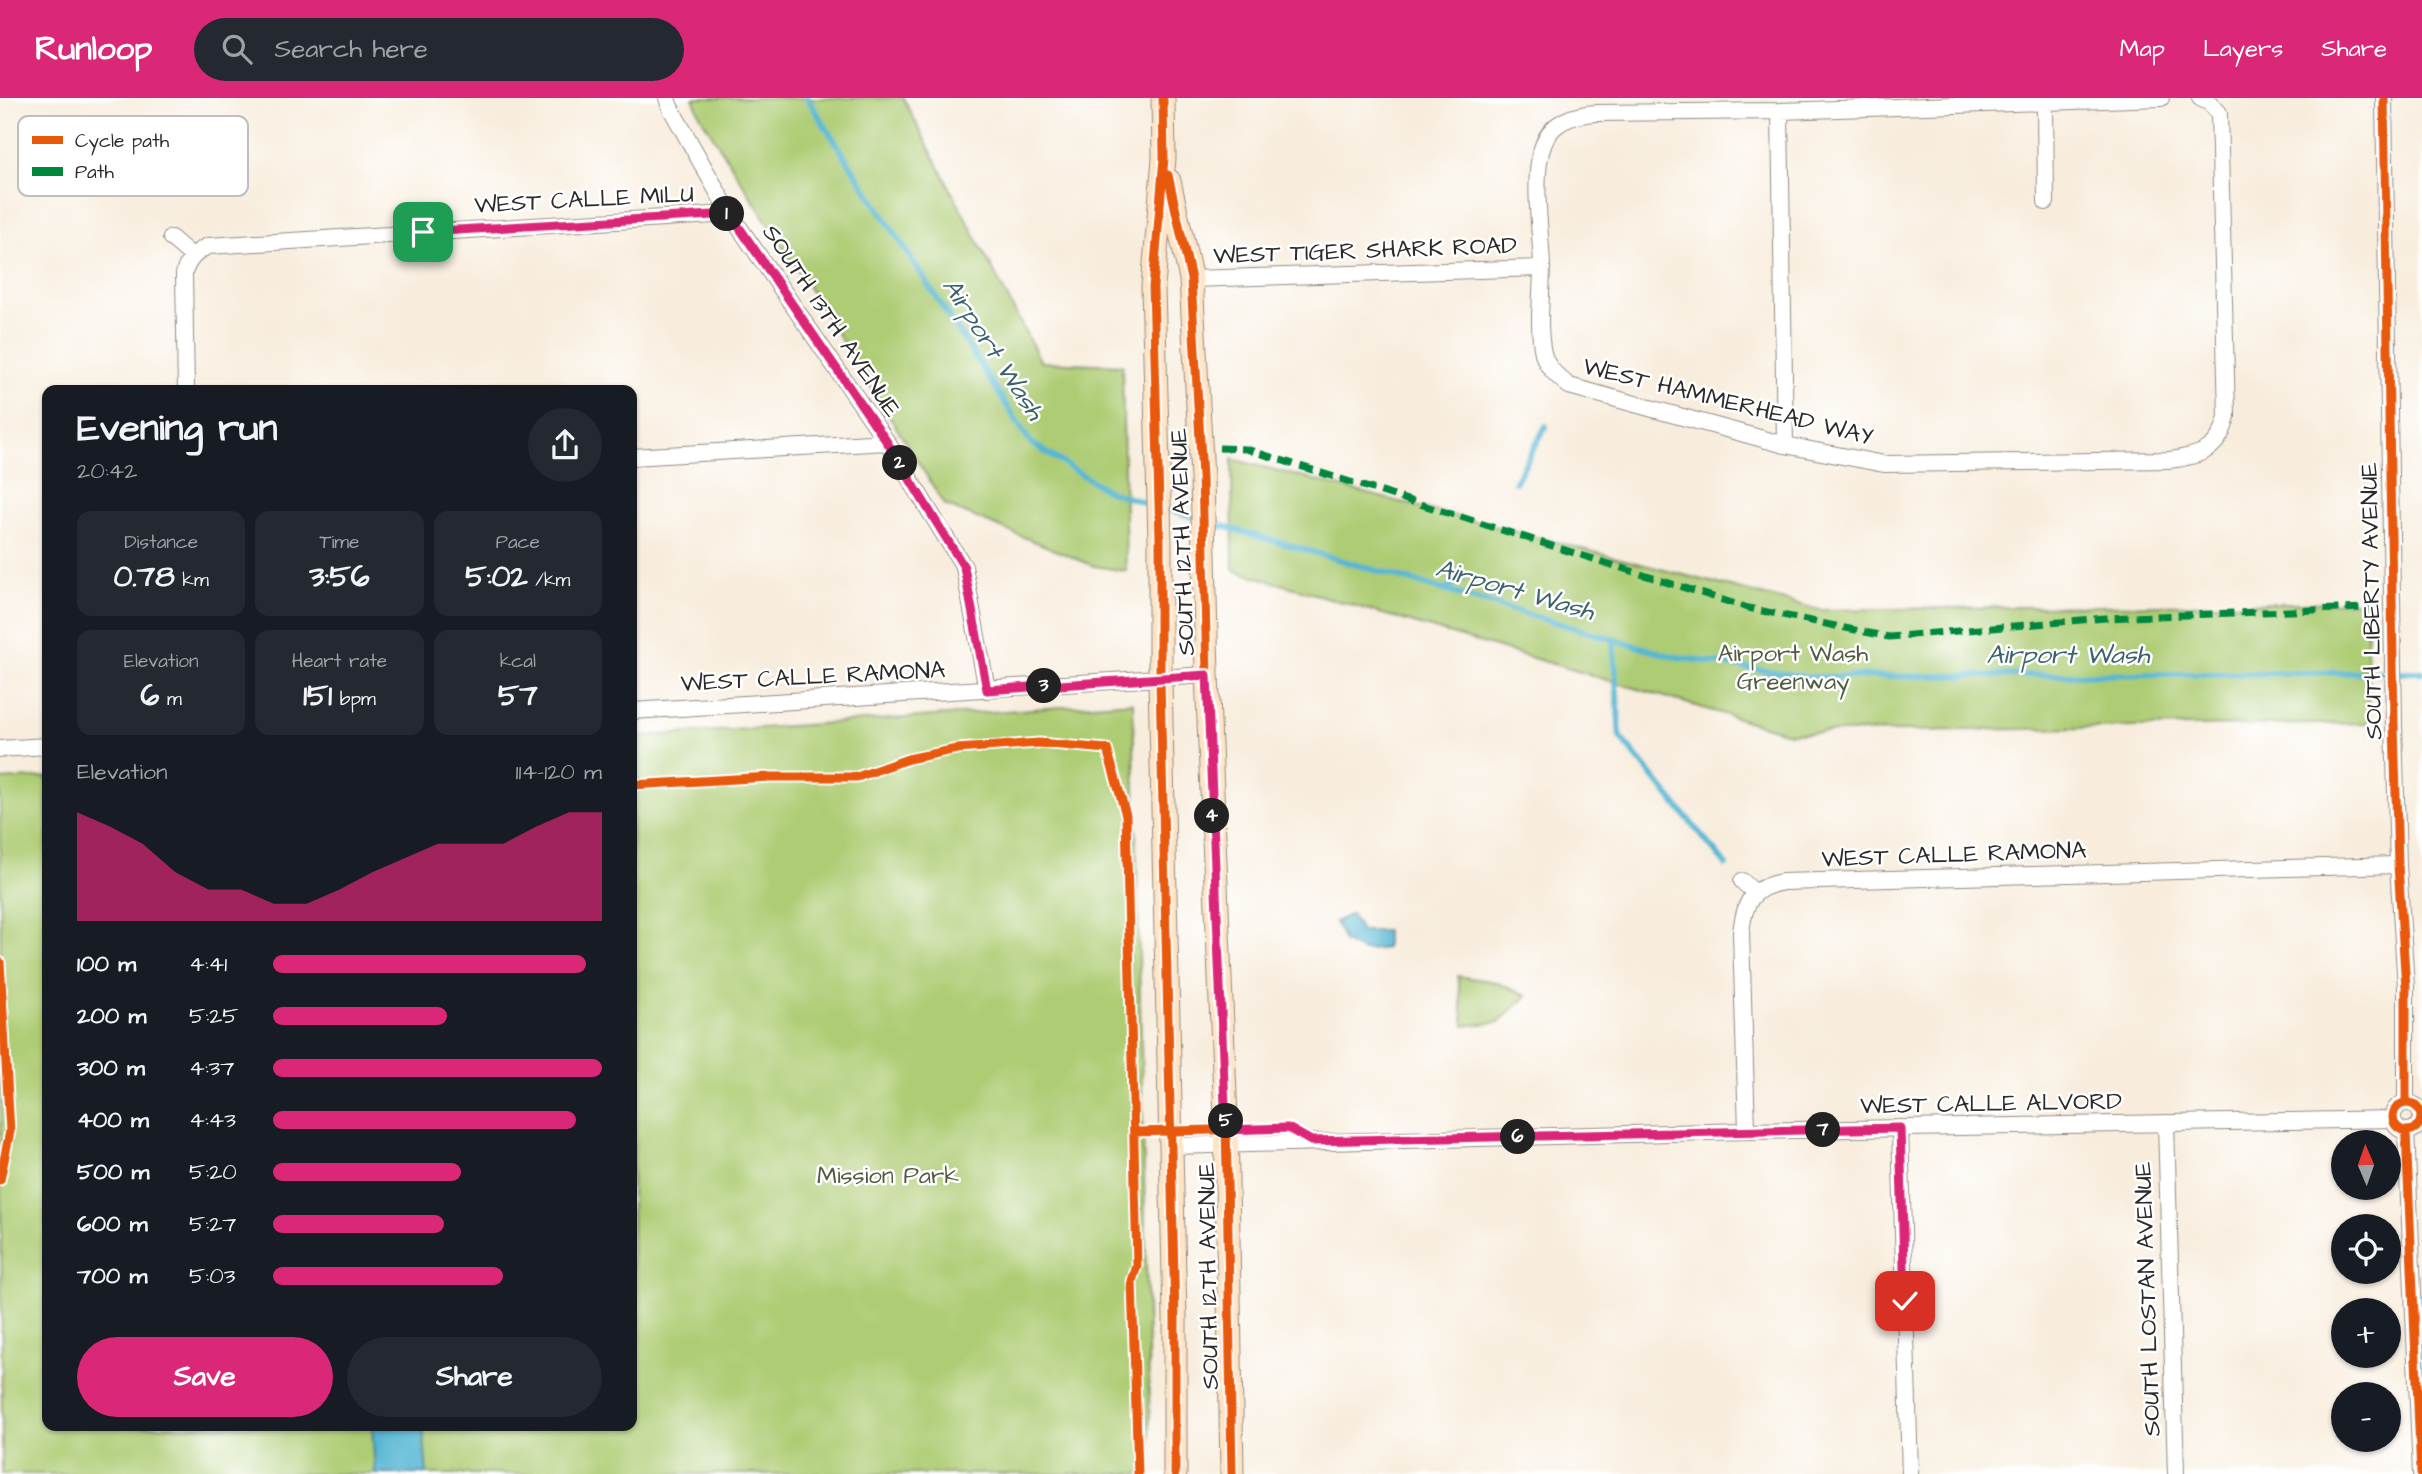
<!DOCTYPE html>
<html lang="en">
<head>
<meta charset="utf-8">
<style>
  :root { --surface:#171b24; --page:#242831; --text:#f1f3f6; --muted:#9ea1a6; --accent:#db2777 }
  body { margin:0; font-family:"Architects Daughter",sans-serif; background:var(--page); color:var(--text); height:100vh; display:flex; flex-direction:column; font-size:26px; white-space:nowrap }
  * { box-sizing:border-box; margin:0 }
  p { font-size:23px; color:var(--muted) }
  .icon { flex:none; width:38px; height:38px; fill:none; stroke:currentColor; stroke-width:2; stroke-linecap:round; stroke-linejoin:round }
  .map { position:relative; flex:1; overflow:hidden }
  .side { position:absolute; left:42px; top:287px; width:595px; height:1046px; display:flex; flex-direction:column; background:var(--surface); border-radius:14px; box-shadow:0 2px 5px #0004 }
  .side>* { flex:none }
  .needle { width:46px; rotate:358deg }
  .controls { position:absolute; left:2331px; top:1032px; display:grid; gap:14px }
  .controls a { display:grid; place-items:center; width:70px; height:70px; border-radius:50%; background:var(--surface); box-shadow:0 2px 5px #0004; font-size:35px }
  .pin { position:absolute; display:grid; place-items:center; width:60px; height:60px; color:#fff; margin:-30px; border-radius:14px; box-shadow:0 4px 10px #0006 }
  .km { position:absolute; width:35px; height:35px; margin:-18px; border-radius:50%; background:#222; color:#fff; font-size:19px; line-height:35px; text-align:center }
  .round { display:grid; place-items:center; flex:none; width:74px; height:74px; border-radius:37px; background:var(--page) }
  .headline { display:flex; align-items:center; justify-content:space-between; height:119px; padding:0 35px }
  h1 { font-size:38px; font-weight:700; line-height:52px }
  .stats { display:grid; grid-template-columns:repeat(3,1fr); gap:10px; height:119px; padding:7px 35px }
  .stats div { display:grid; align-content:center; border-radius:14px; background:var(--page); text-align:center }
  .stats b { font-size:30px; font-weight:700 }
  .stats small { font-size:19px; font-weight:400 }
  .stats p { font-size:19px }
  .chart { height:196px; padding:14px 35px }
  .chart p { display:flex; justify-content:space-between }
  .chart svg { width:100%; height:126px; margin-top:7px; fill:var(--accent); opacity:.7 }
  .primary-button { display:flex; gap:14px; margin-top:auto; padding:14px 35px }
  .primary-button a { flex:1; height:80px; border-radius:42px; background:var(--accent); color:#fff; font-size:28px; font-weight:700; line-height:80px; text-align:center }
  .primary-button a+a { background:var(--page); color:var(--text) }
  ul { padding:0 35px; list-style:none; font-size:23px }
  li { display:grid; grid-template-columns:112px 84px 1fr; align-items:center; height:52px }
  li i { height:18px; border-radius:9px; background:var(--accent) }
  header { display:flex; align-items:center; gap:42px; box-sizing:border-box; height:98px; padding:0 35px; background:var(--accent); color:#fff }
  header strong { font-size:33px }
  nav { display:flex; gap:38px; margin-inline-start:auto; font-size:24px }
  .search { width:490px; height:63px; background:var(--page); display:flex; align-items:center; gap:18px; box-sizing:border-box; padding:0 24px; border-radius:38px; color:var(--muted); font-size:26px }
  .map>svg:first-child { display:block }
  .green { fill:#adcc73; stroke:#6c7c4f; stroke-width:2 }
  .water { fill:#54b6d3; stroke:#40707f; stroke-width:2 }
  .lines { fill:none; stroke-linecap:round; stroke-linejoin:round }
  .stream { stroke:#54b6d3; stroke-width:6 }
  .street-casing { stroke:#928c84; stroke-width:18 }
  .secondary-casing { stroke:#928c84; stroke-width:25 }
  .street { stroke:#fff; stroke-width:16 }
  .secondary { stroke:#ffe4c6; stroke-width:23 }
  .quiet { stroke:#00873e; stroke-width:7; stroke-dasharray:14 7; stroke-linecap:butt }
  .cycleway-casing { stroke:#fff; stroke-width:13 }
  .cycleway { stroke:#e8590c; stroke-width:9 }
  .route-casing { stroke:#fff; stroke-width:14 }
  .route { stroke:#db2777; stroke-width:9 }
  .labels { text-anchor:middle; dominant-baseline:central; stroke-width:5; stroke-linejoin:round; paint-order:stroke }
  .street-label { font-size:24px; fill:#2b2b2b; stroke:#fff }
  .park-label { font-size:24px; fill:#525b41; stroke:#fff }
  .water-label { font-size:26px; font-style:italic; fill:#3b636e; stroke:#fff }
  .key { fill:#fff; stroke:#bfbfbf; stroke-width:2 }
  .key-label { font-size:19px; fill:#2b2b2b }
</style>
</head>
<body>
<header>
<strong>Runloop</strong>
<div class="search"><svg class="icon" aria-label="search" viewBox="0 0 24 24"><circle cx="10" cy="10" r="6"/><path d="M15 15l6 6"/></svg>Search here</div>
<nav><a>Map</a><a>Layers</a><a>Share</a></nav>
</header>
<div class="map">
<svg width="2422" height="1376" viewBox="0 0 2422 1376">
  <rect width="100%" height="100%" fill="#fff"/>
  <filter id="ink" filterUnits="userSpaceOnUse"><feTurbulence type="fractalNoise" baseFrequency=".0143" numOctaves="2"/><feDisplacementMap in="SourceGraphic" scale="14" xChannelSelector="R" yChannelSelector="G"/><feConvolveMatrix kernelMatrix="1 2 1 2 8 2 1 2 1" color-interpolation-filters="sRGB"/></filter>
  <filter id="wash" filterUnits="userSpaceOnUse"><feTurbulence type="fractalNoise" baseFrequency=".00686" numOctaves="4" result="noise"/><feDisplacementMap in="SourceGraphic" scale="28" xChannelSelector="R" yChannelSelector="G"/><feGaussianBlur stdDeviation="1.57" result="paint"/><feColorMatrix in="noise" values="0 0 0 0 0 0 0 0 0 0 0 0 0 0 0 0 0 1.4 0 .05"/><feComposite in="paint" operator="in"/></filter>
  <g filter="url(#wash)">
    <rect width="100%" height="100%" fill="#f8eddd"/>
    <!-- green -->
    <path class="green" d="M693,0H903L1041,264L1122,267L1126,473L1094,468L945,407L701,19Z
      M1232,361L1820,512L2366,504L2369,625L1788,635L1233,472Z
      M1133,604L1151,1376H2L0,682L47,679V1328H632V639Z
      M1458,878L1496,884L1527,898L1499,924L1464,928Z"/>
    <!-- water -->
    <path class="water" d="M1351,816L1361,833H1386V850L1362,853L1344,844L1335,824Z
      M372,1328H423L427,1376H375Z"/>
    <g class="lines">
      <!-- stream -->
      <path class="stream" d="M807,0L1031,345L1108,393L1155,408
        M1515,384L1546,328
        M1166,411L1199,421
        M1209,424L1671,558L1806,579L2422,574
        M1444,492L1463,481
        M1613,541L1620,639L1726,767"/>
    </g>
  </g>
  <g filter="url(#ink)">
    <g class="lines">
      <!-- street casing -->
      <g class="street-casing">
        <path id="street" d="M667,0L670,9L730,116L887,344L964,469L987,592
          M2161,0L1780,13L1597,15C1576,16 1552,23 1544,45C1531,76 1541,134 1542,168C1542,196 1537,227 1543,255C1546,269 1558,279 1569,288L1785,347L1884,366L2169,362C2201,358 2220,352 2227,318L2219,15L2210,5L2200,0
          M2384,0L2394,626L2398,767L2406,889V1005
          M2045,5L2046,104
          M1780,13L1785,347
          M171,140L192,158
          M1191,181L1542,170
          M186,292L184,176C187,163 195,154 208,148L730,116
          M632,359L887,344
          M632,613L1207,577
          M0,651L47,648
          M1742,783L1755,795
          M2393 1019a14 14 0 1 1 28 0a14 14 0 1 1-28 0Z
          M2166,1025L2176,1376
          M1900,1030L1910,1376
          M1747,1033L1741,835C1744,805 1751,789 1783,784L2398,767
          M2406,1033L2421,1376
          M1171,1048L1747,1033L2393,1021"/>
      </g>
      <!-- secondary casing -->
      <g class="secondary-casing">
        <path id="secondary" d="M1163,0L1164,60L1153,189L1160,442V582L1175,1220V1376
          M1169,83L1191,181L1202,379L1207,577L1226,1020L1232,1376"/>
      </g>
      <!-- street -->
      <use href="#street" class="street"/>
      <!-- secondary -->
      <use href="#secondary" class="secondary"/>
      <!-- quiet -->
      <path class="quiet" d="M1219,350L1246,351L1748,510L1889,539L2105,520L2392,509"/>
      <!-- cycleway casing -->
      <g class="cycleway-casing">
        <path id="cycleway" d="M1163,0L1164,60L1153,189L1160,442V582L1175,1220V1376
          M2384,0L2394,626L2398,767L2406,889V1005
          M1168,77L1191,181L1202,379L1207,577L1226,1020L1232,1376
          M632,687L770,679H857L908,661L957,651L1039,645L1107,651L1126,717L1137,1168L1132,1183L1138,1376
          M0,864L10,1033L0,1082
          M2393 1019a14 14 0 1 1 28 0a14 14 0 1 1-28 0Z
          M2406,1033L2421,1376
          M1134,1034L1288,1030L1311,1043"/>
      </g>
      <!-- cycleway -->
      <use href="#cycleway" class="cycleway"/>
    </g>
  </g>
  <g class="lines" filter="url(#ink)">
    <!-- route casing -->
    <g class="route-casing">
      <path id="route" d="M423,134L730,116L887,344L964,469L987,592L1207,577L1226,1032L1288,1030L1311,1043L1900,1030L1905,1203"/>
    </g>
    <!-- route -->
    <use href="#route" class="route"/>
  </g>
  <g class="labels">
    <!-- street labels -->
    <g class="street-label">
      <text transform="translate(584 102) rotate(-3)">WEST CALLE MILU</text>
      <text transform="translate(1365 153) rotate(-2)">WEST TIGER SHARK ROAD</text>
      <text transform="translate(831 223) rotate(56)">SOUTH 13TH AVENUE</text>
      <text transform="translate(1728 304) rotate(14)">WEST HAMMERHEAD WAY</text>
      <text transform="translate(1183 444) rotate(-92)">SOUTH 12TH AVENUE</text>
      <text transform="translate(2372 503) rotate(-91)">SOUTH LIBERTY AVENUE</text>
      <text transform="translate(813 579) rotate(-3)">WEST CALLE RAMONA</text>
      <text transform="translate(1954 757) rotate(-2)">WEST CALLE RAMONA</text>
      <text transform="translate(1991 1006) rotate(-1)">WEST CALLE ALVORD</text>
      <text transform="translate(1209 1178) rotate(-91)">SOUTH 12TH AVENUE</text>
      <text transform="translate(2148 1201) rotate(-92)">SOUTH LOSTAN AVENUE</text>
    </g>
    <!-- park labels -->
    <g class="park-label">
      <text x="1793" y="556">Airport Wash<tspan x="1793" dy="28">Greenway</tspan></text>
      <text x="888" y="1078">Mission Park</text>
    </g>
    <!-- water labels -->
    <g class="water-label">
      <text transform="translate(993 251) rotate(57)">Airport Wash</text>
      <text transform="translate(1515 492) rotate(16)">Airport Wash</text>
      <text x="2068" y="557">Airport Wash</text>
    </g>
  </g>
  <!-- legend -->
  <rect x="18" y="18" width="230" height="80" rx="10" class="key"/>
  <rect x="32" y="38" width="31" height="8" fill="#e8590c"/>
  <rect x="32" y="69" width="31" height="9" fill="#00873e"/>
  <g class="key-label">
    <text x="75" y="49">Cycle path</text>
    <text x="75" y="80">Path</text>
  </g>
</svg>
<div class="controls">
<a><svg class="needle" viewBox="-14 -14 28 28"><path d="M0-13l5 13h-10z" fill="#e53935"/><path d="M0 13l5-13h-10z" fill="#9ea1a6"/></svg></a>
<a><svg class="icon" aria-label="locate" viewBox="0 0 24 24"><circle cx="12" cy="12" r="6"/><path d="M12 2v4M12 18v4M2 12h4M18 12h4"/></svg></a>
<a>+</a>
<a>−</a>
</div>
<div class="pin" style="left:423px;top:134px;background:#1e9e55"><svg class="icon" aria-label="arrive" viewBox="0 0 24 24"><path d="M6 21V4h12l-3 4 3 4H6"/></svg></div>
<div class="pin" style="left:1905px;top:1203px;background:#d93025"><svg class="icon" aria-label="check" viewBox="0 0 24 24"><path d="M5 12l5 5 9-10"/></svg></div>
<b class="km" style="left:727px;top:116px">1</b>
<b class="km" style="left:900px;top:365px">2</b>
<b class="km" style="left:1044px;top:588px">3</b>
<b class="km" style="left:1212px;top:718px">4</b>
<b class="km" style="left:1226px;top:1023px">5</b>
<b class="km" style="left:1518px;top:1039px">6</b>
<b class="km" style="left:1823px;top:1032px">7</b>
<section class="side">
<div class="headline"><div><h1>Evening run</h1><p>20:42</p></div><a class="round"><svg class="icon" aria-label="share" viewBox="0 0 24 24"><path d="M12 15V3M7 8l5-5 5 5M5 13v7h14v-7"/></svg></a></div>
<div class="stats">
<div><p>Distance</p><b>0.78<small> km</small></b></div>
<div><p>Time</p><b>3:56</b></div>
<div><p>Pace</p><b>5:02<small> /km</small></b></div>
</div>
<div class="stats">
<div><p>Elevation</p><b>6<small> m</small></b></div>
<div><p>Heart rate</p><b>151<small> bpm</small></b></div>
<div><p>kcal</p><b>57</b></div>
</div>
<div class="chart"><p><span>Elevation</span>114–120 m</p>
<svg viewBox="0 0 160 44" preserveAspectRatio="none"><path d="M0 44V6L10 11L20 17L30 27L40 33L50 33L60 38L70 38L80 33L90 27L100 22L110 17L120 17L130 17L140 11L150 6L160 6V44z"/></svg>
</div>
<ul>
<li><b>100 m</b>4:41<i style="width:95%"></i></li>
<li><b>200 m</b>5:25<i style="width:53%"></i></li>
<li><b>300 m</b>4:37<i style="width:100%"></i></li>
<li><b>400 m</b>4:43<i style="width:92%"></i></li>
<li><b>500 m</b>5:20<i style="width:57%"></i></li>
<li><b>600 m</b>5:27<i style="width:52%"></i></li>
<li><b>700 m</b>5:03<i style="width:70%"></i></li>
</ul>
<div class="primary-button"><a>Save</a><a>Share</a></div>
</section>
</div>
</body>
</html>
